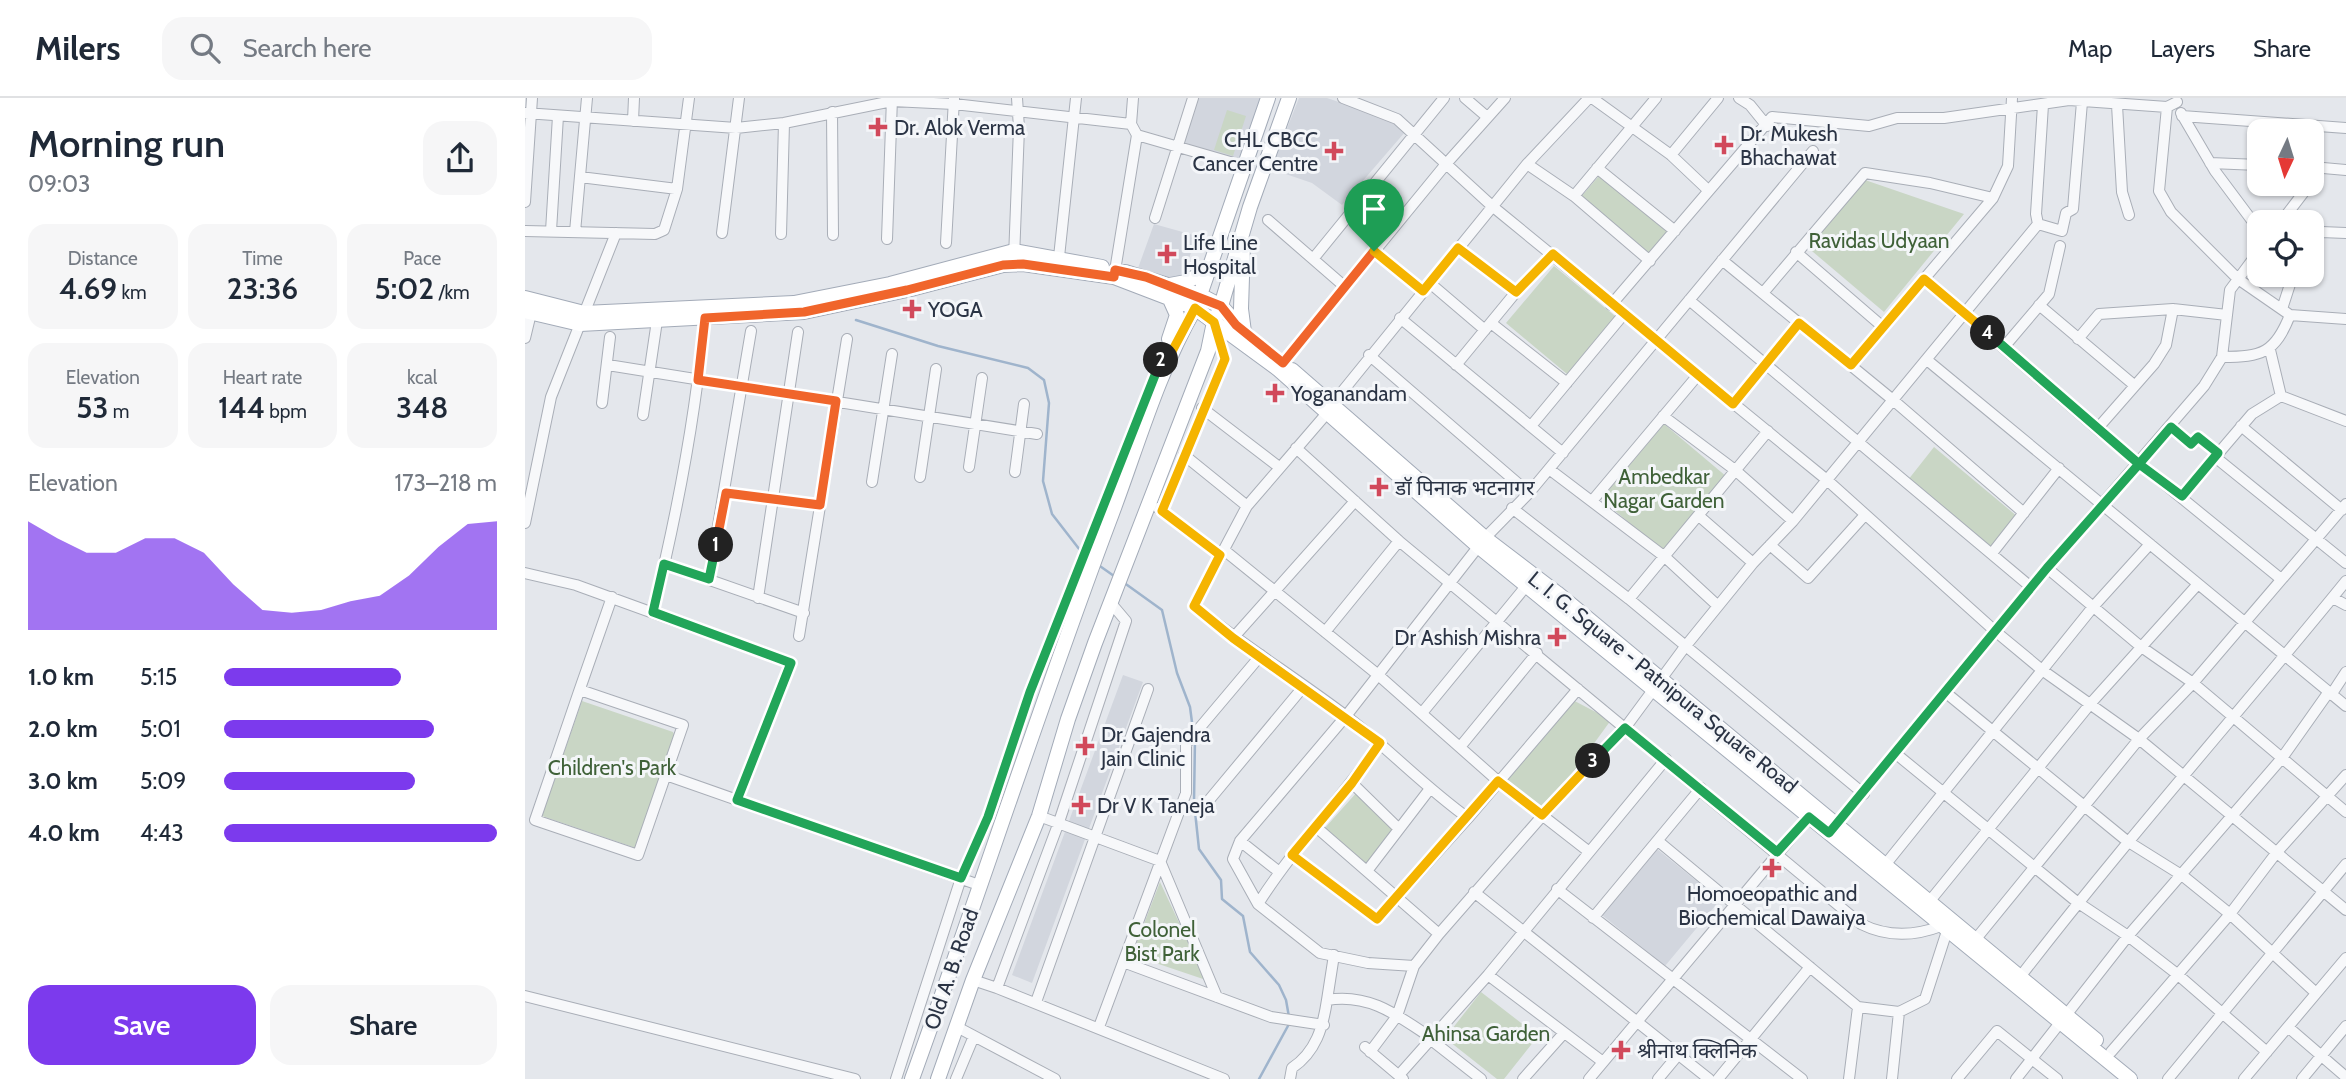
<!DOCTYPE html>
<html lang="en">
<head>
<meta charset="utf-8">
<style>
  :root { --surface:#fff; --page:#f6f6f7; --text:#1f2937; --muted:#747a83; --line:#e0e1e3; --accent:#7c3aed }
  body { margin:0; font-family:Cabin,"Noto Sans Devanagari",sans-serif; background:var(--page); color:var(--text); height:100vh; display:flex; flex-direction:column; font-size:26px; white-space:nowrap }
  * { box-sizing:border-box; margin:0 }
  p { font-size:23px; color:var(--muted) }
  .icon { flex:none; width:38px; height:38px; fill:none; stroke:currentColor; stroke-width:2; stroke-linecap:round; stroke-linejoin:round }
  .map { position:relative; flex:1; overflow:hidden }
  .panel { display:flex; flex-direction:column; background:var(--surface); width:525px }
  .panel>* { flex:none }
  .needle { width:46px; rotate:184deg }
  .buttons { position:absolute; left:1722px; top:21px; display:grid; gap:14px }
  .buttons a { display:grid; place-items:center; width:77px; height:77px; border-radius:14px; background:var(--surface); box-shadow:0 2px 5px #0004; font-size:35px }
  .pin { position:absolute; display:grid; place-items:center; width:60px; height:60px; color:#fff; margin:-72px -30px; border-radius:50% 50% 50% 0; rotate:-45deg; box-shadow:0 0 7px #0007 }
  .pin .icon { rotate:45deg }
  .km { position:absolute; width:35px; height:35px; margin:-18px; border-radius:50%; background:#222; color:#fff; font-size:19px; line-height:35px; text-align:center }
  .round { display:grid; place-items:center; flex:none; width:74px; height:74px; border-radius:21px; background:var(--page) }
  .headline { display:flex; align-items:center; justify-content:space-between; height:119px; padding:0 28px }
  h1 { font-size:38px; font-weight:600; line-height:52px }
  .figures { display:grid; grid-template-columns:repeat(3,1fr); gap:10px; height:119px; padding:7px 28px }
  .figures div { display:grid; align-content:center; border-radius:18px; background:var(--page); text-align:center }
  .figures b { font-size:30px; font-weight:600 }
  .figures small { font-size:19px; font-weight:400 }
  .figures p { font-size:19px }
  .chart { height:196px; padding:14px 28px }
  .chart p { display:flex; justify-content:space-between }
  .chart svg { width:100%; height:126px; margin-top:7px; fill:var(--accent); opacity:.7 }
  .cta { display:flex; gap:14px; margin-top:auto; padding:14px 28px }
  .cta a { flex:1; height:80px; border-radius:21px; background:var(--accent); color:#fff; font-size:28px; font-weight:600; line-height:80px; text-align:center }
  .cta a+a { background:var(--page); color:var(--text) }
  ul { padding:0 28px; list-style:none; font-size:23px }
  li { display:grid; grid-template-columns:112px 84px 1fr; align-items:center; height:52px }
  li i { height:18px; border-radius:9px; background:var(--accent) }
  header { display:flex; align-items:center; gap:42px; box-sizing:border-box; height:98px; padding:0 35px; background:var(--surface); border-bottom:2px solid var(--line) }
  header strong { font-size:33px }
  nav { display:flex; gap:38px; margin-inline-start:auto; font-size:24px }
  .search { width:490px; height:63px; background:var(--page); display:flex; align-items:center; gap:18px; box-sizing:border-box; padding:0 24px; border-radius:21px; color:var(--muted); font-size:26px }
  main { display:flex; flex:1; min-height:0 }
  .map>svg:first-child { display:block }
  .built { fill:#d2d6de }
  .green { fill:#c9d6c5 }
  .lines { fill:none; stroke-linecap:round; stroke-linejoin:round }
  .stream { stroke:#9fb4cc; stroke-width:2.5 }
  .minor-casing { stroke:#a9aeb7; stroke-width:12 }
  .major-casing { stroke:#a3abb8; stroke-width:16 }
  .minor { stroke:#f7f8fa; stroke-width:10 }
  .major { stroke:#fff; stroke-width:14 }
  .split-1-casing { stroke:#fff; stroke-width:14 }
  .split-2-casing { stroke:#fff; stroke-width:14 }
  .split-3-casing { stroke:#fff; stroke-width:14 }
  .split-4-casing { stroke:#fff; stroke-width:14 }
  .split-5-casing { stroke:#fff; stroke-width:14 }
  .split-1 { stroke:#f0652b; stroke-width:9 }
  .split-2 { stroke:#22a559; stroke-width:9 }
  .split-3 { stroke:#f5b400; stroke-width:9 }
  .split-4 { stroke:#22a559; stroke-width:9 }
  .split-5 { stroke:#f5b400; stroke-width:9 }
  .poi-dot { fill:#d1495b; stroke:#f4f6f9; stroke-width:2.5 }
  .labels { text-anchor:middle; dominant-baseline:central; stroke-width:6; stroke-linejoin:round; paint-order:stroke }
  .poi-label { font-size:21px; fill:#2b3445; stroke:#f4f6f9; text-anchor:start }
  .park-label { font-size:21px; fill:#3f6138; stroke:#f4f6f9 }
  .street-label { font-size:21px; fill:#2b3445; stroke:#f4f6f9 }
</style>
</head>
<body>
<header>
<strong>Milers</strong>
<div class="search"><svg class="icon" aria-label="search" viewBox="0 0 24 24"><circle cx="10" cy="10" r="6"/><path d="M15 15l6 6"/></svg>Search here</div>
<nav><a>Map</a><a>Layers</a><a>Share</a></nav>
</header>
<main>
<section class="panel">
<div class="headline"><div><h1>Morning run</h1><p>09:03</p></div><a class="round"><svg class="icon" aria-label="share" viewBox="0 0 24 24"><path d="M12 15V3M7 8l5-5 5 5M5 13v7h14v-7"/></svg></a></div>
<div class="figures">
<div><p>Distance</p><b>4.69<small> km</small></b></div>
<div><p>Time</p><b>23:36</b></div>
<div><p>Pace</p><b>5:02<small> /km</small></b></div>
</div>
<div class="figures">
<div><p>Elevation</p><b>53<small> m</small></b></div>
<div><p>Heart rate</p><b>144<small> bpm</small></b></div>
<div><p>kcal</p><b>348</b></div>
</div>
<div class="chart"><p><span>Elevation</span>173–218 m</p>
<svg viewBox="0 0 160 44" preserveAspectRatio="none"><path d="M0 44V6L10 12L20 17L30 17L40 12L50 12L60 17L70 28L80 37L90 38L100 37L110 34L120 32L130 25L140 15L150 7L160 6V44z"/></svg>
</div>
<ul>
<li><b>1.0 km</b>5:15<i style="width:65%"></i></li>
<li><b>2.0 km</b>5:01<i style="width:77%"></i></li>
<li><b>3.0 km</b>5:09<i style="width:70%"></i></li>
<li><b>4.0 km</b>4:43<i style="width:100%"></i></li>
</ul>
<div class="cta"><a>Save</a><a>Share</a></div>
</section>
<div class="map">
<svg width="1821" height="981" viewBox="0 0 1821 981">
  <rect width="100%" height="100%" fill="#e4e7ec"/>
  <!-- built -->
  <path class="built" d="M672,0H737L713,63L656,44Z
    M774,0H802L870,23L880,34L817,107L787,85L746,71Z
    M629,126L672,138L654,188L612,173Z
    M598,577L618,584L507,885L487,877Z
    M1132,751L1195,802L1140,868L1077,817Z"/>
  <!-- green -->
  <path class="green" d="M702,12L721,18L708,58L689,52Z
    M1079,72L1146,130L1123,158L1055,100Z
    M1340,82L1439,116L1359,214L1281,148Z
    M1029,168L1090,218L1042,276L981,225Z
    M1139,326L1202,379L1139,454L1076,401Z
    M1409,349L1493,419L1466,450L1383,382Z
    M1040,598L1086,622L1020,713L981,685Z
    M57,603L148,634L150,638L111,750L17,718Z
    M833,693L874,730L840,768L799,731Z
    M635,784L681,882L607,857Z
    M956,894L1013,938L979,981H972L920,940Z"/>
  <g class="lines">
    <!-- stream -->
    <path class="stream" d="M331,222L413,248L503,270L519,282L524,305L518,383L527,416L558,456
      M572,466L589,478
      M598,484L637,512L652,575L665,609L668,632
      M670,642L669,704L674,751L696,782L697,801L718,818L725,854L754,887L761,902L764,919
      M734,981L764,926"/>
    <!-- minor casing -->
    <g class="minor-casing">
      <path id="minor" d="M818,0L872,21L967,108L1302,382L1470,533L1517,572L1614,641L1821,812
        M940,0L961,18
        M1067,0L1146,57L1183,92
        M1214,0L1225,7L1242,28
        M1652,4L1642,9L1634,93L1646,114L1713,181L1765,217
        M1592,7L1597,94L1604,117
        M307,14L308,137
        M0,15L211,30L259,25L367,3L429,6L606,26L612,37L719,68
        M1656,15L1690,73L1734,132
        M1657,18L1821,30
        M108,23L109,0
        M606,26L608,0
        M1146,57L1193,0
        M1685,65L1734,67
        M1002,66L1049,98L1125,163
        M1787,69L1821,72
        M1072,70L1150,133
        M55,79L152,91
        M1049,98L1131,0
        M0,104L7,0
        M828,112L859,141
        M630,120L668,0
        M743,122L819,188
        M1756,124L1785,86
        M1513,126L1537,133L1541,115L1548,111L1557,4
        M1513,126L1511,116L1518,7
        M0,133L130,136L139,132L152,91L164,0
        M26,133L33,18
        M50,134L62,0
        M197,135L214,0
        M256,136L259,25
        M1787,138L1796,134L1821,135
        M362,141L367,0
        M421,145L429,1
        M933,150L991,194
        M849,153L898,193
        M1271,154L1358,229
        M534,159L551,0
        M489,160L494,30L492,0
        M788,161L919,0
        M1197,162L1368,302L1499,415
        M589,179L612,37
        M1399,181L1572,331L1756,481
        M906,186L960,232
        M1238,195L1340,75L1405,85L1468,100
        M1164,202L1507,490
        M1086,207L1247,19L1344,28L1372,20H1419L1544,2L1642,9
        M1514,207L1609,287
        M1757,211L1768,177
        M875,220L1038,355
        M966,225L1042,285
        M0,240L6,215
        M1553,241L1574,216L1648,211L1702,217
        M1479,249L1524,196L1535,148
        M1745,252L1756,298
        M844,257L1004,395
        M1697,259C1737,259 1750,255 1765,217L1821,221
        M1402,262L1821,608
        M758,265L921,66L980,0
        M83,267L512,336
        M931,267L991,194L1028,156
        M1326,267L1468,100L1483,68L1487,0
        M628,283L638,258
        M1756,298L1821,323
        M77,305L85,239
        M808,305L1002,66L1064,0
        M1208,306L1274,225
        M677,310L754,369
        M803,314L722,408L669,508C719,548 774,582 825,621C866,653 901,690 943,720
        M118,317L133,216
        M1138,318L1210,372L1268,423
        M1006,328L1098,217
        M1716,328L1817,412
        M1646,329L1666,346L1673,339L1693,355
        M1572,331L1629,266L1641,247L1648,211
        M771,350L874,443L1336,826C1362,839 1390,838 1416,828
        M659,357L722,408
        M1690,359L1821,465
        M444,369L457,280
        M1024,371L1140,459L1193,508
        M490,374L499,306
        M395,379L411,271
        M347,384L367,256
        M201,395L295,407
        M1657,398L1727,316L1756,298
        M1067,403L1173,277
        M633,410L695,457
        M987,410L1104,501L1339,696
        M637,413L700,261L690,227
        M1174,418L1228,465
        M0,425L26,299L91,135
        M1245,447L1283,480L1339,418
        M699,452L852,576L973,683L1063,753
        M1468,454L1534,370
        M139,466L279,515
        M1522,470L1615,548L1668,585L1821,714
        M0,475L51,487L266,565L212,702
        M184,481L226,233
        M233,500L273,234
        M1808,500L1821,507
        M1104,501L1243,333
        M128,514C152,416 172,314 180,213
        M800,534L874,443
        M274,538L322,241
        M708,540L830,403
        M55,592L158,627L113,757L10,722C35,648 61,573 87,499
        M1420,594L1602,743L1658,778L1705,816L1791,895
        M1806,597L1821,574
        M897,615L1002,487
        M935,649L1012,555
        M1370,655L1552,804L1603,838L1652,876L1742,954
        M141,677L454,787
        M827,685L873,730
        M685,701L779,588
        M514,718L635,763L692,899
        M791,729L914,836
        M1307,731L1522,470L1679,288L1697,259L1705,192L1734,153
        M715,743L753,773
        M1133,743L1333,909L1374,914L1400,901L1422,833
        M767,757L852,821L943,720L1053,591
        M1360,767L1568,509L1625,446
        M842,773L904,692
        M1032,791L1277,981
        M949,794L1184,981
        M1404,804L1566,605L1673,486
        M733,806C769,749 817,700 855,645
        M1068,820L1176,690
        M1450,842L1614,641L1668,585L1821,406
        M598,864L746,919L799,927
        M889,868L843,865L795,855L733,806L708,761L715,743L821,618L960,440L1004,395L1288,53
        M963,877L1078,964
        M1495,879C1599,744 1713,616 1821,483
        M448,882L472,890L534,724L601,523L585,504
        M472,890L699,981
        M0,898L330,981
        M802,902L809,857
        M511,904L623,591
        M432,929L530,981
        M574,929L661,695V646L736,557
        M1763,929L1821,979
        M905,941L956,981
        M840,949L878,981
        M845,954L872,918L889,868L914,836L1018,717L1100,630L1159,550L1228,465L1268,423L1513,126
        M1586,954L1705,816L1752,754L1821,677
        M874,977L963,877L1141,661
        M371,981L436,780L463,719L505,594L605,347
        M431,981L449,938
        M765,981L767,970C791,954 798,929 802,902C844,895 872,917 905,939
        M998,981L1039,935
        M1064,981L1287,715
        M1133,981L1153,957
        M1193,981L1285,869
        M1324,981L1333,909
        M1367,981L1374,914
        M1432,981L1472,933L1532,981
        M1491,981L1603,838L1757,660L1803,595
        M1643,981L1821,766
        M1719,981L1821,860
        M1777,981L1821,928"/>
    </g>
    <!-- major casing -->
    <g class="major-casing">
      <path id="major" d="M718,147L716,211L719,234
        M600,174L675,197L696,208L689,224L670,210L675,197L743,0
        M645,187L661,184L683,172
        M643,197L652,217L644,241
        M0,200L59,215L269,205L365,186L489,153L577,169
        M0,213L55,226L279,214L382,192L478,167L498,166L589,179L670,210C631,278 611,353 583,426C514,610 454,796 387,981
        M723,238L696,208L725,109L764,0
        M767,272L960,440L1032,495L1571,942
        M413,981L448,882L514,718L543,621L570,545L683,253L689,224L753,271L953,448L1605,981"/>
    </g>
    <!-- minor -->
    <use href="#minor" class="minor"/>
    <!-- major -->
    <use href="#major" class="major"/>
  </g>
  <g class="lines">
    <!-- split-1 casing -->
    <g class="split-1-casing">
      <path id="split-1" d="M191,447L201,395L295,407L311,303L173,282L180,220L279,214L382,192L478,167L498,166L589,179L590,172L621,179L696,208L711,227L758,265L849,153"/>
    </g>
    <!-- split-2 casing -->
    <g class="split-2-casing">
      <path id="split-2" d="M191,447L184,481L139,466L128,514L266,565L212,702L436,780L463,719L505,594L636,262"/>
    </g>
    <!-- split-3 casing -->
    <g class="split-3-casing">
      <path id="split-3" d="M636,262L638,258L643,261L670,210L689,224L700,261L637,413L695,457L669,508L708,540L855,645L827,685L767,757L852,821L973,683L1017,717L1068,663"/>
    </g>
    <!-- split-4 casing -->
    <g class="split-4-casing">
      <path id="split-4" d="M1068,663L1100,630L1252,754L1284,719L1304,735L1522,470L1614,366L1657,398L1693,355L1673,339L1666,346L1646,329L1614,366L1463,235"/>
    </g>
    <!-- split-5 casing -->
    <g class="split-5-casing">
      <path id="split-5" d="M849,153L898,193L933,150L991,194L1028,156L1208,306L1274,225L1326,267L1399,181L1463,235"/>
    </g>
    <!-- split-1 -->
    <use href="#split-1" class="split-1"/>
    <!-- split-2 -->
    <use href="#split-2" class="split-2"/>
    <!-- split-3 -->
    <use href="#split-3" class="split-3"/>
    <!-- split-4 -->
    <use href="#split-4" class="split-4"/>
    <!-- split-5 -->
    <use href="#split-5" class="split-5"/>
  </g>
  <!-- markers -->
  <g class="poi-dot">
    <path d="M349.5 18.5h7v7h7v7h-7v7h-7v-7h-7v-7h7z"/>
    <path d="M1195.5 36.5h7v7h7v7h-7v7h-7v-7h-7v-7h7z"/>
    <path d="M805.5 42.5h7v7h7v7h-7v7h-7v-7h-7v-7h7z"/>
    <path d="M638.5 145.5h7v7h7v7h-7v7h-7v-7h-7v-7h7z"/>
    <path d="M383.5 200.5h7v7h7v7h-7v7h-7v-7h-7v-7h7z"/>
    <path d="M746.5 284.5h7v7h7v7h-7v7h-7v-7h-7v-7h7z"/>
    <path d="M850.5 378.5h7v7h7v7h-7v7h-7v-7h-7v-7h7z"/>
    <path d="M1028.5 528.5h7v7h7v7h-7v7h-7v-7h-7v-7h7z"/>
    <path d="M556.5 637.5h7v7h7v7h-7v7h-7v-7h-7v-7h7z"/>
    <path d="M552.5 696.5h7v7h7v7h-7v7h-7v-7h-7v-7h7z"/>
    <path d="M1243.5 759.5h7v7h7v7h-7v7h-7v-7h-7v-7h7z"/>
    <path d="M1092.5 941.5h7v7h7v7h-7v7h-7v-7h-7v-7h7z"/>
  </g>
  <g class="labels">
    <!-- poi labels -->
    <g class="poi-label">
      <text x="369" y="29">Dr. Alok Verma</text>
      <text x="1215" y="35">Dr. Mukesh<tspan x="1215" dy="24">Bhachawat</tspan></text>
      <text x="793" y="41" text-anchor="end">CHL CBCC<tspan x="793" dy="24">Cancer Centre</tspan></text>
      <text x="658" y="144">Life Line<tspan x="658" dy="24">Hospital</tspan></text>
      <text x="403" y="211">YOGA</text>
      <text x="766" y="295">Yoganandam</text>
      <text x="870" y="389">डॉ पिनाक भटनागर</text>
      <text x="1016" y="539" text-anchor="end">Dr Ashish Mishra</text>
      <text x="576" y="636">Dr. Gajendra<tspan x="576" dy="24">Jain Clinic</tspan></text>
      <text x="572" y="707">Dr V K Taneja</text>
      <text x="1247" y="795" text-anchor="middle">Homoeopathic and<tspan x="1247" dy="24">Biochemical Dawaiya</tspan></text>
      <text x="1112" y="952">श्रीनाथ क्लिनिक</text>
    </g>
    <!-- park labels -->
    <g class="park-label">
      <text x="1354" y="142">Ravidas Udyaan</text>
      <text x="1139" y="378">Ambedkar<tspan x="1139" dy="24">Nagar Garden</tspan></text>
      <text x="87" y="669">Children's Park</text>
      <text x="637" y="831">Colonel<tspan x="637" dy="24">Bist Park</tspan></text>
      <text x="961" y="935">Ahinsa Garden</text>
    </g>
    <!-- street labels -->
    <g class="street-label">
      <text transform="translate(1138 584) rotate(39)">L. I. G. Square - Patnipura Square Road</text>
      <text transform="translate(426 871) rotate(-71)">Old A. B. Road</text>
    </g>
  </g>
</svg>
<div class="buttons">
<a><svg class="needle" viewBox="-14 -14 28 28"><path d="M0-13l5 13h-10z" fill="#e53935"/><path d="M0 13l5-13h-10z" fill="#747a83"/></svg></a>
<a><svg class="icon" aria-label="locate" viewBox="0 0 24 24"><circle cx="12" cy="12" r="6"/><path d="M12 2v4M12 18v4M2 12h4M18 12h4"/></svg></a>
</div>
<div class="pin" style="left:849px;top:153px;background:#1e9e55"><svg class="icon" aria-label="arrive" viewBox="0 0 24 24"><path d="M6 21V4h12l-3 4 3 4H6"/></svg></div>
<b class="km" style="left:191px;top:447px">1</b>
<b class="km" style="left:636px;top:262px">2</b>
<b class="km" style="left:1068px;top:663px">3</b>
<b class="km" style="left:1463px;top:235px">4</b>
</div>
</main>
</body>
</html>
